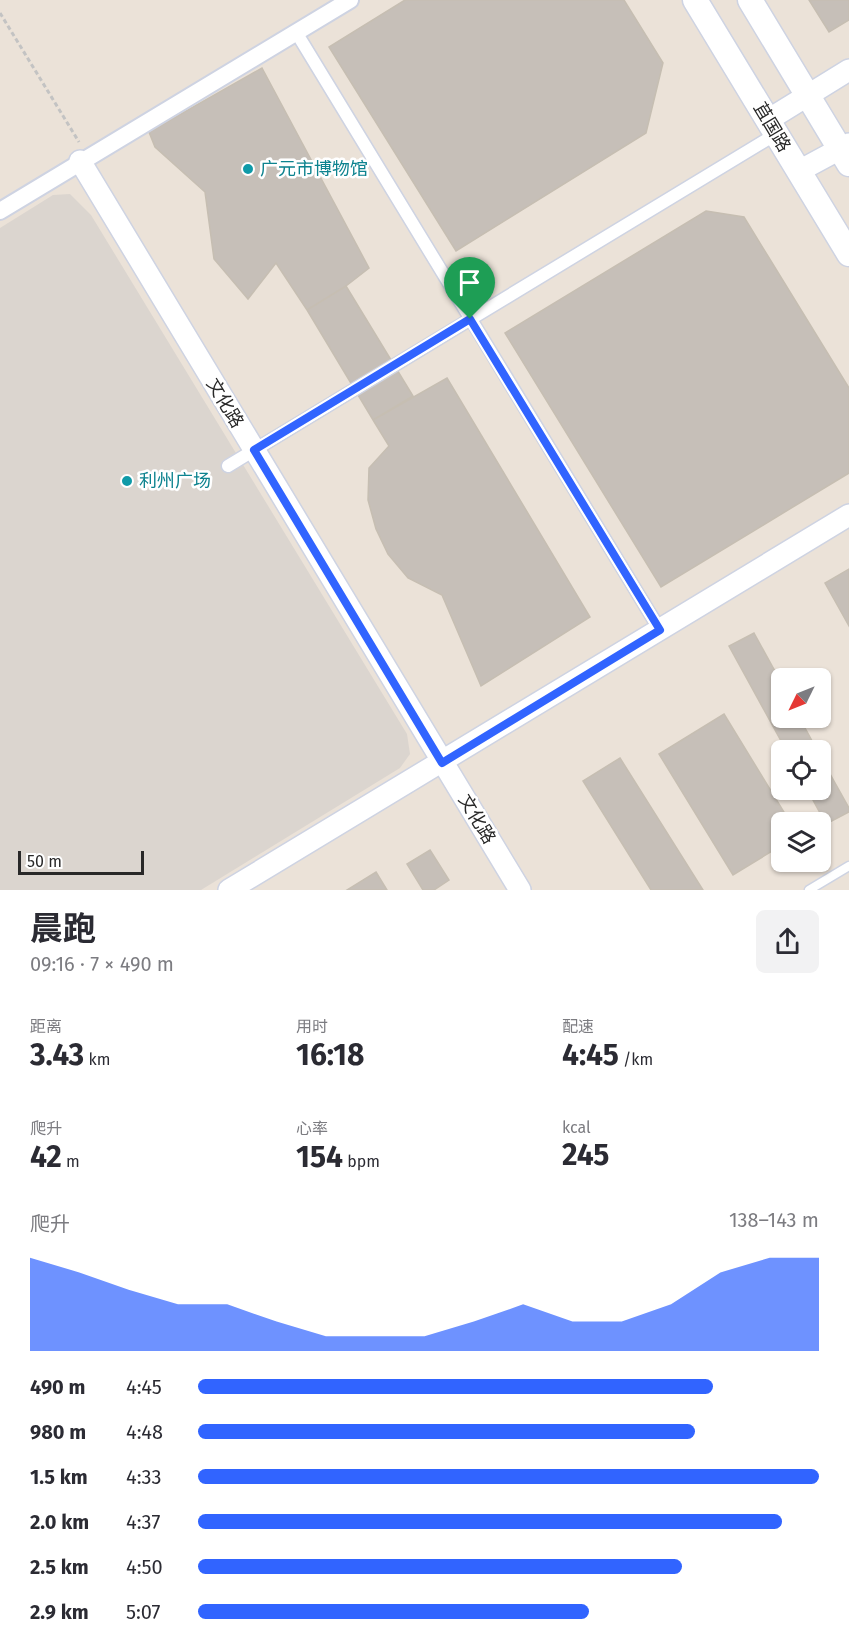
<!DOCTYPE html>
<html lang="zh">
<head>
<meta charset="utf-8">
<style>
  :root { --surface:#fff; --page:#f2f2f3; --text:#2b2b33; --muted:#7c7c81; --accent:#3164ff }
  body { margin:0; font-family:"Fira Sans","Noto Sans SC",sans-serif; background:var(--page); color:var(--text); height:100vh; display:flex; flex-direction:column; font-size:22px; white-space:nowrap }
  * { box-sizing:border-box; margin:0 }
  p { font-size:20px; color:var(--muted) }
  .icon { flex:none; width:33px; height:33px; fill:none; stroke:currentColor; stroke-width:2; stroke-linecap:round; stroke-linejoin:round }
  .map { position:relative; height:890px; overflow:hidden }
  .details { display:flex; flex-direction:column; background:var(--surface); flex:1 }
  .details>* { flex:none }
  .needle { width:39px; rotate:227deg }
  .buttons { position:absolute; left:771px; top:668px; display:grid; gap:12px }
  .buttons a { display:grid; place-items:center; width:60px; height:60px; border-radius:9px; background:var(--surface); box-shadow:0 2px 4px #0004; font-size:30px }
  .scale { position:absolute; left:18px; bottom:15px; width:126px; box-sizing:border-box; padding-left:6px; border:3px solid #282828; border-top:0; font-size:16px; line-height:21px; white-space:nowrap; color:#282828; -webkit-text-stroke:4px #fff; paint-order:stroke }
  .pin { position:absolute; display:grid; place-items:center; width:51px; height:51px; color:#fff; margin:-62px -26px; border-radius:50% 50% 50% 0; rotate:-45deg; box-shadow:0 0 6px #0007 }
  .pin .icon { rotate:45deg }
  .round { display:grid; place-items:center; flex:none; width:63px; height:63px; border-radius:9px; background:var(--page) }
  .overview { display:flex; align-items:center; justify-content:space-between; height:102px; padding:0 30px }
  h1 { font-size:33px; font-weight:700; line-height:45px }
  .figures { display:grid; grid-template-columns:repeat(3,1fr); gap:9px; height:102px; padding:6px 30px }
  .figures div { display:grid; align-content:center }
  .figures b { font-size:30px; font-weight:700 }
  .figures small { font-size:16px; font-weight:400 }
  .figures p { font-size:16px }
  .chart { height:168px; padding:12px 30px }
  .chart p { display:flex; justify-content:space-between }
  .chart svg { width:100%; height:108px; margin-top:6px; fill:var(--accent); opacity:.7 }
  ul { padding:0 30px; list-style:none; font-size:20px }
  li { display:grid; grid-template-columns:96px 72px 1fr; align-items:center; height:45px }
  li i { height:15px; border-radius:8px; background:var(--accent) }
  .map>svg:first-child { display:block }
  .plaza { fill:#dbd5cf }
  .building { fill:#c6bfb8; stroke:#c6beb2; stroke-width:1.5 }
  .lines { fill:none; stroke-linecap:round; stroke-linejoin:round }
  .service-casing { stroke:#ced3e2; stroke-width:11 }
  .pedestrian-casing { stroke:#ced3e2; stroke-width:15 }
  .minor-casing { stroke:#ced3e2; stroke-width:20 }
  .tertiary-casing { stroke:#ced3e2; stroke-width:24 }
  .secondary-casing { stroke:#ced3e2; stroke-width:27 }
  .path { stroke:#c3c3c3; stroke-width:3; stroke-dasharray:4.5 3; stroke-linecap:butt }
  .service { stroke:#fff; stroke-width:8 }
  .pedestrian { stroke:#fff; stroke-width:12 }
  .minor { stroke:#fff; stroke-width:16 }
  .tertiary { stroke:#fff; stroke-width:21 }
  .secondary { stroke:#fff; stroke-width:24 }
  .route-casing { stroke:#fff; stroke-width:12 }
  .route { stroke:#3164ff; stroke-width:8 }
  .culture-dot { fill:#0f9aa8; stroke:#fff; stroke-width:2 }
  .labels { text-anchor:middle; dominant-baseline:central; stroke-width:5; stroke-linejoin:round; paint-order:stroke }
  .street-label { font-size:18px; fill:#282828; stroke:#fff }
  .culture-label { font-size:18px; fill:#0d838f; stroke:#fff; text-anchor:start }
</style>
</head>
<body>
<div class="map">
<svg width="849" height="890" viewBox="0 0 849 890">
  <rect width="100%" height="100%" fill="#ebe2d8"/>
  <!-- plaza -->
  <path class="plaza" d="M70,194L91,215L407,734L410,754L400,768L201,890H0V228L53,195Z"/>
  <!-- building -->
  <path class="building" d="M405,0H624L663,63L646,133L456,251L329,47Z
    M809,0H849V20L829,32Z
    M262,68L369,268L346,286L307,310L276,263L248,299L214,259L205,192L155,147L149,132Z
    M706,211L744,217L849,388V473L661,587L505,333Z
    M346,286L413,396L373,420L307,310Z
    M447,378L590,617L481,686L442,595L408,578L388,554L376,529L368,500L369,468L389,446L373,420Z
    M849,569V626L825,583Z
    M754,633L782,684V717H799L817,750H786L729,646Z
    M724,714L790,822H782V845L733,875L659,754Z
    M820,756L849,808V812L826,824L807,789H820Z
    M620,758L703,890H651L583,781Z
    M430,850L449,880L434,890H423L407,864Z
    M376,872L387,890H347Z"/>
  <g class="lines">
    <!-- service casing -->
    <g class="service-casing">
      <path id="service" d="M809,890L849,866"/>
    </g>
    <!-- pedestrian casing -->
    <g class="pedestrian-casing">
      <path id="pedestrian" d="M296,32L660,630
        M228,466L776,134"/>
    </g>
    <!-- minor casing -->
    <g class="minor-casing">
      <path id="minor" d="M0,211L350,0"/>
    </g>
    <!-- tertiary casing -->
    <g class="tertiary-casing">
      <path id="tertiary" d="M768,120L849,70
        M80,161L520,890
        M799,171L849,144
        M229,890L849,515"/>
    </g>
    <!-- secondary casing -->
    <g class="secondary-casing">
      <path id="secondary" d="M695,0L849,254
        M750,0L849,164"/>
    </g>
    <!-- path -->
    <path class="path" d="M0,13L79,142"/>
    <!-- service -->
    <use href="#service" class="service"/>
    <!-- pedestrian -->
    <use href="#pedestrian" class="pedestrian"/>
    <!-- minor -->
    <use href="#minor" class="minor"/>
    <!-- tertiary -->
    <use href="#tertiary" class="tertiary"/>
    <!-- secondary -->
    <use href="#secondary" class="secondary"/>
  </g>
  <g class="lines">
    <!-- route casing -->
    <g class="route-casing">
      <path id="route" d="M470,319L660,630L442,763L254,450Z"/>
    </g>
    <!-- route -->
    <use href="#route" class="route"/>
  </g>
  <!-- markers -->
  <g class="culture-dot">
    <circle cx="248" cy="169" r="6"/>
    <circle cx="127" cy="481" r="6"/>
  </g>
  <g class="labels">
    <!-- street labels -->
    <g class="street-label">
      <text transform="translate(772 127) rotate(59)">苴国路</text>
      <text transform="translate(225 403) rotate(59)">文化路</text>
      <text transform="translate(477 819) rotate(59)">文化路</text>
    </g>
    <!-- culture labels -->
    <g class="culture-label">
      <text x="260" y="169">广元市博物馆</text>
      <text x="139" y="481">利州广场</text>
    </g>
  </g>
</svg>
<div class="buttons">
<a><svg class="needle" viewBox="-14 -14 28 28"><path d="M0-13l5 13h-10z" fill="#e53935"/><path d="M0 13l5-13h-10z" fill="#7c7c81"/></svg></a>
<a><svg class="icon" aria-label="locate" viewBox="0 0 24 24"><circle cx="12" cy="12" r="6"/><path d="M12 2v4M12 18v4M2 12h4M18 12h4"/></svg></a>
<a><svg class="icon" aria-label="layers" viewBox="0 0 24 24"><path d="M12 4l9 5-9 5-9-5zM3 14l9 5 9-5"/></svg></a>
</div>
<div class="scale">50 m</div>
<div class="pin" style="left:470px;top:319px;background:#1e9e55"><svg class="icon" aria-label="arrive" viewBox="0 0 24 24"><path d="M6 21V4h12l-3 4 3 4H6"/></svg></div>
</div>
<section class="details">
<div class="overview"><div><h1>晨跑</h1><p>09:16 · 7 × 490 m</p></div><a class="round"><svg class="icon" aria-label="share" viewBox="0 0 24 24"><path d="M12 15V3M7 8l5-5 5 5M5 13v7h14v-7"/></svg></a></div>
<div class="figures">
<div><p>距离</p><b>3.43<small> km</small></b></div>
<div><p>用时</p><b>16:18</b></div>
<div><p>配速</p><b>4:45<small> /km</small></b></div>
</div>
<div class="figures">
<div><p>爬升</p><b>42<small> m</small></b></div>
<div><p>心率</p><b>154<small> bpm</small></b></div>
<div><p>kcal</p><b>245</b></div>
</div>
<div class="chart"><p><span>爬升</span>138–143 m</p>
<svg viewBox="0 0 160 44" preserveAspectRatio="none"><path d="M0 44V6L10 12L20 19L30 25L40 25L50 32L60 38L70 38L80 38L90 32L100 25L110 32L120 32L130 25L140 12L150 6L160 6V44z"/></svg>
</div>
<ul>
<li><b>490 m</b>4:45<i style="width:83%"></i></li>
<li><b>980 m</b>4:48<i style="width:80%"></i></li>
<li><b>1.5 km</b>4:33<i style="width:100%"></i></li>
<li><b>2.0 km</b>4:37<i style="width:94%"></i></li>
<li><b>2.5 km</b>4:50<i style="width:78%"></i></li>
<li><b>2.9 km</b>5:07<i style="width:63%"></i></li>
</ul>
</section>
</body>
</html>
